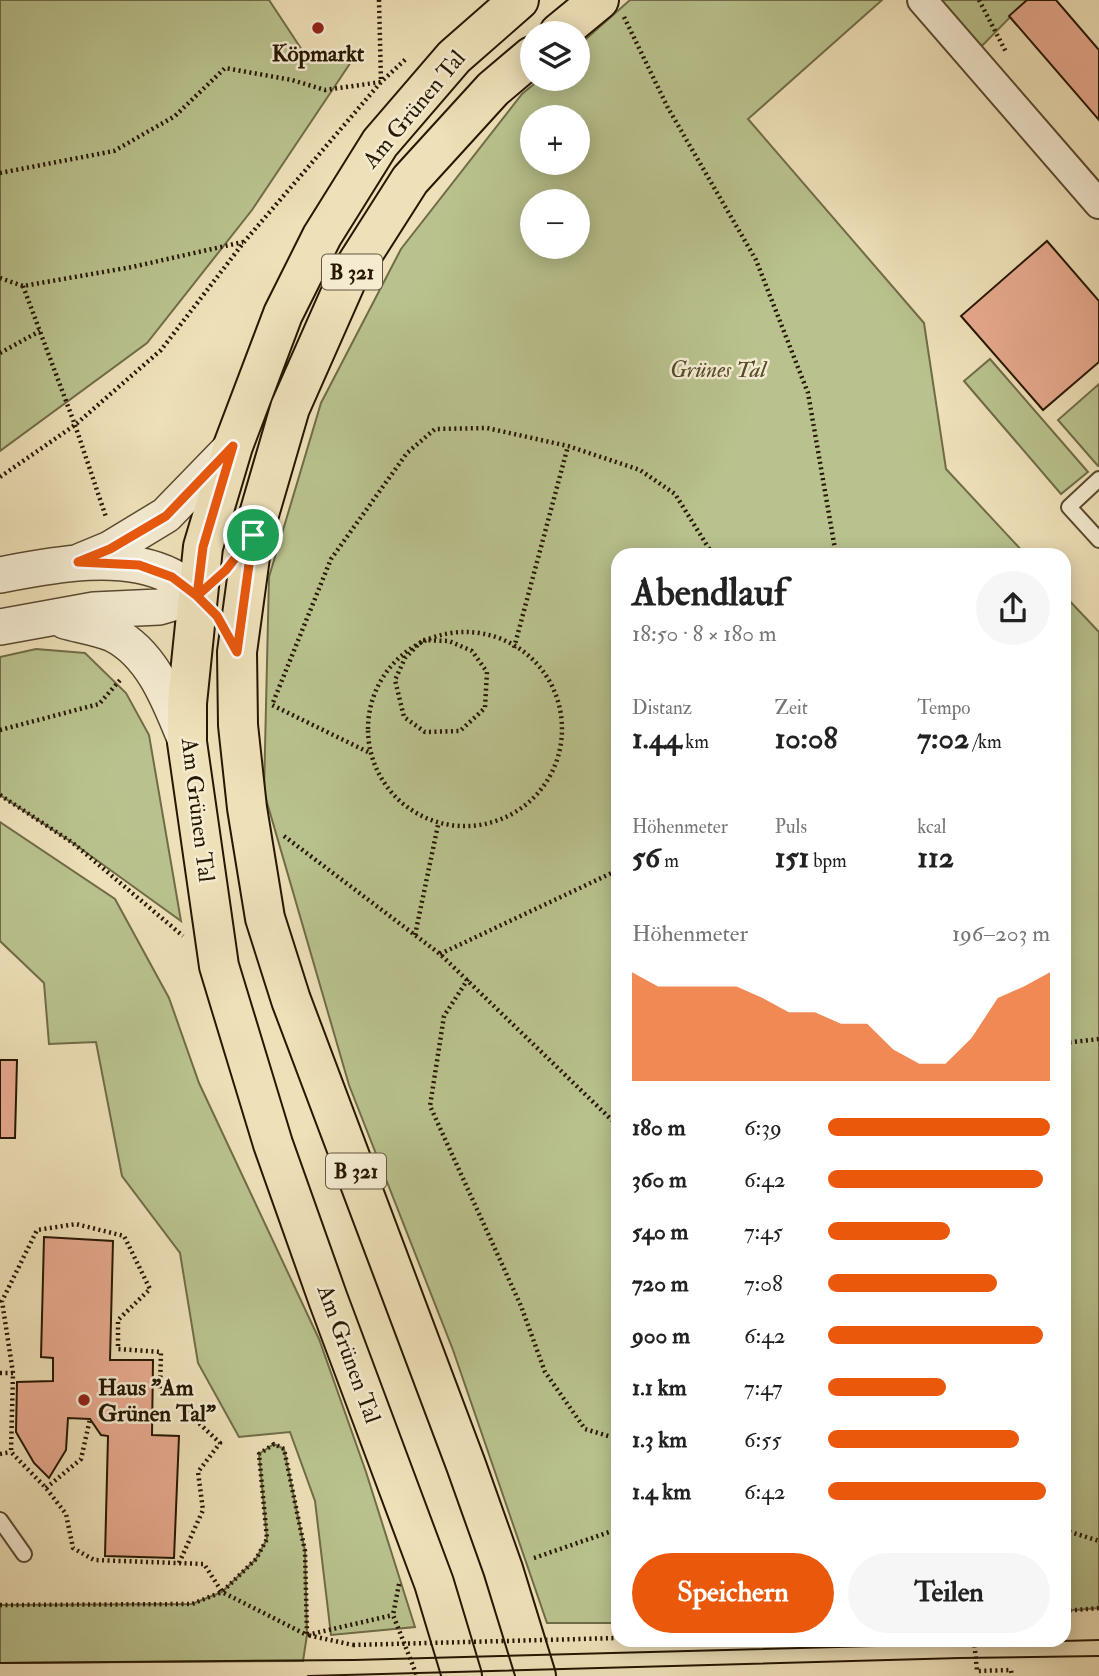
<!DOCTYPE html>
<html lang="de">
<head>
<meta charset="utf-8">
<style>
  :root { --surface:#fff; --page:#f6f6f6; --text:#222; --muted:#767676; --accent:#ea580c }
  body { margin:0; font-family:"IM FELL Double Pica",serif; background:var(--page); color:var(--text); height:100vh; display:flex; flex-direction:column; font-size:26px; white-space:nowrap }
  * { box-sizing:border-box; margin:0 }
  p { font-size:23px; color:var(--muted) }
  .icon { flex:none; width:38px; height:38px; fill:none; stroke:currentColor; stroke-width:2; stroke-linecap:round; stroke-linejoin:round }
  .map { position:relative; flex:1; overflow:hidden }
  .drawer { position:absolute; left:611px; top:548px; width:460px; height:1099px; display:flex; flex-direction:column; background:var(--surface); border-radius:21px; box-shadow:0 4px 18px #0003 }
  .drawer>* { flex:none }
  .controls { position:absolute; left:520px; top:21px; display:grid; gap:14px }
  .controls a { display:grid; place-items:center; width:70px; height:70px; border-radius:50%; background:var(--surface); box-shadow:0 4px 18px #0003; font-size:35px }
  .pin { position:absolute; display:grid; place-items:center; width:60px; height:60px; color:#fff; margin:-30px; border:4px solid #fff; border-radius:50%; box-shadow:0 2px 7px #0007 }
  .round { display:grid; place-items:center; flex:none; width:74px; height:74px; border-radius:37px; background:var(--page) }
  .headline { display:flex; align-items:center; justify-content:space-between; height:119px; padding:0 21px }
  h1 { font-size:38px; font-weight:700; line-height:52px }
  .stats { display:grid; grid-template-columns:repeat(3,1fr); gap:10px; height:119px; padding:7px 21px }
  .stats div { display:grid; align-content:center }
  .stats b { font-size:30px; font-weight:700 }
  .stats small { font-size:19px; font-weight:400 }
  .stats p { font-size:19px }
  .chart { height:196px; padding:14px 21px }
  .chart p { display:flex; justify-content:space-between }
  .chart svg { width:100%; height:126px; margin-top:7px; fill:var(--accent); opacity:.7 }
  .button { display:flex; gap:14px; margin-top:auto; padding:14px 21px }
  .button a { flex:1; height:80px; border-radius:42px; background:var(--accent); color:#fff; font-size:28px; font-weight:700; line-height:80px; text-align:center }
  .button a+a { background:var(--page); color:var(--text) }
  ul { padding:0 21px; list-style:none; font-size:23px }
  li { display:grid; grid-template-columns:112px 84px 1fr; align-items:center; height:52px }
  li i { height:18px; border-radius:9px; background:var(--accent) }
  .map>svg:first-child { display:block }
  .green { fill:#b9c28e; stroke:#706c48; stroke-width:2; fill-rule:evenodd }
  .building { fill:#e8ab90; stroke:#271701; stroke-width:2 }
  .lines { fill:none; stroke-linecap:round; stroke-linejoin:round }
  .service-casing { stroke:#59492f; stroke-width:18 }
  .minor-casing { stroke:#59492f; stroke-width:32 }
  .tertiary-casing { stroke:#59492f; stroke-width:38 }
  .primary-casing { stroke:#271701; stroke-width:42 }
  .path { stroke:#271701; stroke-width:4.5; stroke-dasharray:2 3.5; stroke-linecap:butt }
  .service { stroke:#f4ebd1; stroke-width:14 }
  .minor { stroke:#f4ebd1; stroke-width:28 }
  .tertiary { stroke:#f4ebd1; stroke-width:35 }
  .primary { stroke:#eee0b8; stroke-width:38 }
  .tram { stroke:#271701; stroke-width:2 }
  .path-bridge { stroke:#271701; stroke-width:4.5; stroke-dasharray:2 3.5; stroke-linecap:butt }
  .route-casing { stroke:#fff; stroke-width:14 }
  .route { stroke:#ea580c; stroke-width:9 }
  .poi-dot { fill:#8f2418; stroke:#f4ebd1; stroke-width:2.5 }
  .labels { text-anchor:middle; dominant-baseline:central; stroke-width:5; stroke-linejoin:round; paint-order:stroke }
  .shield { fill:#f4ebd1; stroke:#64573f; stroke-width:2 }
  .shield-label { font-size:21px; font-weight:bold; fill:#271701 }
  .poi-label { font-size:23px; font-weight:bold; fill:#271701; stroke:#f4ebd1 }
  .street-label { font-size:23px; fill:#271701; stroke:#f4ebd1 }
  .park-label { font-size:23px; font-style:italic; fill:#534a2b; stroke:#f4ebd1 }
</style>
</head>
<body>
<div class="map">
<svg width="1099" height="1676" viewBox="0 0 1099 1676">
  <rect width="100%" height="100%" fill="#eee0b8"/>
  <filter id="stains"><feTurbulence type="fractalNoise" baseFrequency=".00286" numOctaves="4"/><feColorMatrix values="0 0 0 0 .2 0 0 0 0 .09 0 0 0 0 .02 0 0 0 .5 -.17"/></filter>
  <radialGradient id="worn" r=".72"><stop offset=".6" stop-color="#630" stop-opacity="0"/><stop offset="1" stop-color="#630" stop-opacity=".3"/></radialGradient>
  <!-- green -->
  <path class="green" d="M0,0H269L306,56H355L252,210L147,343L0,451Z
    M630,0H882L748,119L924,323L946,469L1026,555H618V1623H547L453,1350L349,1085L264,792L269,577L321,403L401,249L522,94L540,79H578V46ZM532,117H578V163H532ZM532,201H578V247H532Z
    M922,0H1027L971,57Z
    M990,359L1088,472L1061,494L964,381Z
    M1099,384V466H1098L1058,420Z
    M1064,595L1099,632V1608L1064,1611Z
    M36,649L85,653L126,693L149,735L181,921L73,843L0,795V657Z
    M0,822L115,899L169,998L199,1083L319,1339L366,1472L415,1627L331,1635L315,1501L290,1432L239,1437L198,1363L180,1253L122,1176L96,1042L49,1044L44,983L0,941Z
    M274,1444L284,1449L305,1551L307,1635L303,1661L0,1663V1605L192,1604L222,1592L256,1559L267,1539L259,1454Z"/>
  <!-- building -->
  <path class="building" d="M1027,0H1056L1099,50V120L1009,16Z
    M1047,241L1099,301V362L1043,410L961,316Z
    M0,1060H17L15,1138H0Z
    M44,1237L113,1241L110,1360H153L152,1435L179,1436L174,1558L105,1556L108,1436L101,1435L90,1419L68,1418L66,1450L49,1478L34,1463L16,1432L17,1382L53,1381V1358L41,1357Z"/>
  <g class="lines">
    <!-- service casing -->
    <g class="service-casing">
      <path id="service" d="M1099,479L1069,507L1099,540
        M0,1520L24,1554"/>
    </g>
    <!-- minor casing -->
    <g class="minor-casing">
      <path id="minor" d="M922,0L1099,204"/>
    </g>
    <!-- tertiary casing -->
    <g class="tertiary-casing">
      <path id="tertiary" d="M81,561L110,549L166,515L233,446
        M0,575C52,565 122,551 171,576C180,581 189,590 197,596
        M65,621C80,625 99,628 113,634C153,654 170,702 186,741
        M0,627L94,610L159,607L197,596"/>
    </g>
    <!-- primary casing -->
    <g class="primary-casing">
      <path id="primary" d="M559,33L599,0
        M532,56L493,89L410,180L347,279L290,408L253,535L237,652L238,725L247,808L265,918L291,1000L466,1465L503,1569L536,1676
        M462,1676L434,1583L328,1299L273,1144L219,966L187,742V703L203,547L233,446L283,314L322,236L380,143L454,57L519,0"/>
    </g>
    <!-- path -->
    <path class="path" d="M979,0L1006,52
      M624,17L668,108L756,260L808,393L836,555
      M0,173L114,151L175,116L225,68L292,80L325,90L381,82L379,0
      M0,278L23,286L132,267L243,242
      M23,286L75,425L106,517
      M0,353L40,331
      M0,477L75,425L161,350L244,242L381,82L407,58
      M368 729a97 97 0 1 1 194 0a97 97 0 1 1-194 0Z
      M423,640L449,641L472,651L487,672L485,708L460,731L425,732L404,717L395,680L405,658Z
      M514,648L568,446
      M0,730L99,704L121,679
      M368,752L272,705L331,559L407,453L435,429L487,428L568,446L640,470L675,494L713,555
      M0,795L73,843L183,936
      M284,836L440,954L618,1126
      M415,935L438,825
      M440,954L618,870
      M468,979L444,1016L430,1106L521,1306L545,1372L585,1429L618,1439
      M1064,1043L1099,1039
      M0,1373H13L11,1452L46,1488L66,1514L73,1548L94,1560L204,1564L222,1592L307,1635L393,1615
      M13,1373L2,1301L37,1230L76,1224L124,1236L150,1289L118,1320V1349L161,1352L160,1390
      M0,1454L11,1452
      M46,1488L81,1459L90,1419
      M1064,1530L1099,1541
      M534,1558L618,1529
      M179,1563L203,1510L198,1472L220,1443L185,1410
      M399,1584L393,1615L417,1676
      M0,1605L192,1604L222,1592L256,1559L267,1539L259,1454L274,1444L284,1449L305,1551L307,1635L353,1645
      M1064,1611L1099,1608
      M974,1640L977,1671L1011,1670L1012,1676"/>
    <!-- service -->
    <use href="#service" class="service"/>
    <!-- minor -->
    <use href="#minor" class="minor"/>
    <!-- tertiary -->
    <use href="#tertiary" class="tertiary"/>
    <!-- primary -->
    <use href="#primary" class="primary"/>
    <!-- tram -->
    <path class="tram" d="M0,1663L354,1660L1099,1640
      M308,1676L960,1658L1099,1656"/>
    <!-- path-bridge -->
    <path class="path-bridge" d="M353,1645L618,1638"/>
  </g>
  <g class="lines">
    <!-- route casing -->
    <g class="route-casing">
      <path id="route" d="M253,535L226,570L197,596L203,547L233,446L166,516L110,549L78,562L139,565L172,577L197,596L217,616L237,652L253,535"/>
    </g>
    <!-- route -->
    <use href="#route" class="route"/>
  </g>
  <!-- markers -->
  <g class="poi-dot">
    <circle cx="318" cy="28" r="7"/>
    <circle cx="84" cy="1400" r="7"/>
  </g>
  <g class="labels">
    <!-- shield labels -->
    <g class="shield">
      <rect x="322" y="254.5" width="60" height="35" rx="5"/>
      <rect x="326" y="1153.5" width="60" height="35" rx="5"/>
    </g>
    <g class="shield-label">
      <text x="352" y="272">B 321</text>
      <text x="356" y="1171">B 321</text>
    </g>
    <!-- poi labels -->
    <g class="poi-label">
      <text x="318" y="53">Köpmarkt</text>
      <text x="98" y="1387" text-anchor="start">Haus "Am<tspan x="98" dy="26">Grünen Tal"</tspan></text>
    </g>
    <!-- street labels -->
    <g class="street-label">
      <text transform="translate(414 109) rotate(-50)">Am Grünen Tal</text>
      <text transform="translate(198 810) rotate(83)">Am Grünen Tal</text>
      <text transform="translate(349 1354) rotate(70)">Am Grünen Tal</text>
    </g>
    <!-- park labels -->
    <g class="park-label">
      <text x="718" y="369">Grünes Tal</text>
    </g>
  </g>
  <rect width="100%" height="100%" filter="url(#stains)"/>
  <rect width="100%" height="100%" fill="url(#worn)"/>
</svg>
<div class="controls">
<a><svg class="icon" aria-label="layers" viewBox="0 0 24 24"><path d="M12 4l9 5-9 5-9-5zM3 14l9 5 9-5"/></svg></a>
<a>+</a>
<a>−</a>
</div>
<div class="pin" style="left:253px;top:535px;background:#1e9e55"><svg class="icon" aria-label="arrive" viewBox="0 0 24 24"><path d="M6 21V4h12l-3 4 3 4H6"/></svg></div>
<section class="drawer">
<div class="headline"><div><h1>Abendlauf</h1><p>18:50 · 8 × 180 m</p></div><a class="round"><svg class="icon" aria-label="share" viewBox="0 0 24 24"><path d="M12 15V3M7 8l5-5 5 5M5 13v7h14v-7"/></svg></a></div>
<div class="stats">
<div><p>Distanz</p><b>1.44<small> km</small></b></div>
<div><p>Zeit</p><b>10:08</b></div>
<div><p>Tempo</p><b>7:02<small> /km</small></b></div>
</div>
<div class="stats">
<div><p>Höhenmeter</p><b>56<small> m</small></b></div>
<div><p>Puls</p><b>151<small> bpm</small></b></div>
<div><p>kcal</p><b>112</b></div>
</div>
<div class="chart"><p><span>Höhenmeter</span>196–203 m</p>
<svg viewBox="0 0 160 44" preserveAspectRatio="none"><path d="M0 44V6L10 11L20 11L30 11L40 11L50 15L60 20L70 20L80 24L90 24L100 33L110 38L120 38L130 29L140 15L150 11L160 6V44z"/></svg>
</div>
<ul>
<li><b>180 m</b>6:39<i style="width:100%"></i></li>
<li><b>360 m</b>6:42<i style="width:97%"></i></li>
<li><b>540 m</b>7:45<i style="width:55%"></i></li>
<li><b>720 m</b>7:08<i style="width:76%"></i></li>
<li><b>900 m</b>6:42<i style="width:97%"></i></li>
<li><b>1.1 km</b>7:47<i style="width:53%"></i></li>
<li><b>1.3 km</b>6:55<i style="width:86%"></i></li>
<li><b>1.4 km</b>6:42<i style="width:98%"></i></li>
</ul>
<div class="button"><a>Speichern</a><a>Teilen</a></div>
</section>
</div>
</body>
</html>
